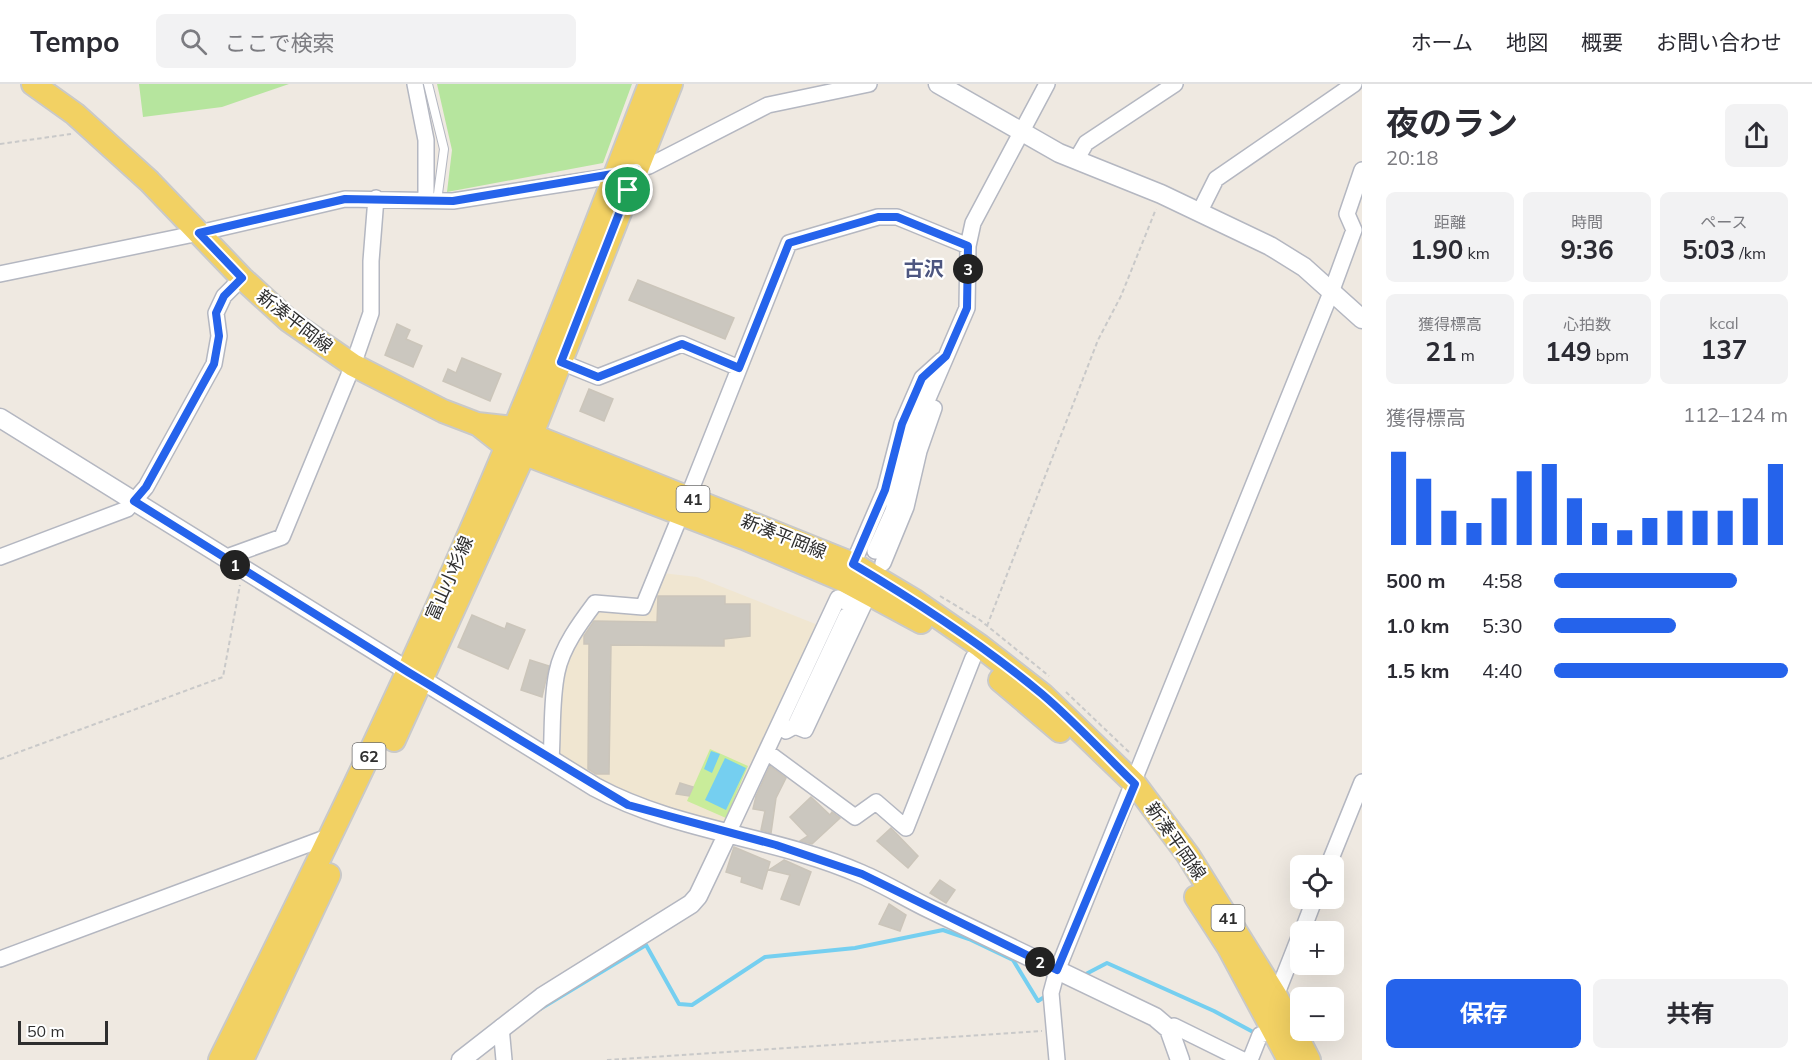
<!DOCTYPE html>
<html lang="ja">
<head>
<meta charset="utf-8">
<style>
  :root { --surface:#fff; --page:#f2f2f3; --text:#2b2b33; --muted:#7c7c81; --line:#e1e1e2; --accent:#2563eb }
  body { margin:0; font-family:Mulish,"Noto Sans JP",sans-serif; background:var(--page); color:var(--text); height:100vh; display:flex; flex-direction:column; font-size:22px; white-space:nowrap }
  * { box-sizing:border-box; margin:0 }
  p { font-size:20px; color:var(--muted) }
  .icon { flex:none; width:33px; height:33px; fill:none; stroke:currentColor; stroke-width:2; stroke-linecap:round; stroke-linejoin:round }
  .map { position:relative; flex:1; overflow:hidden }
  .side { display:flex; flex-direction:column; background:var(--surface); width:450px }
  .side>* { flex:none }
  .fabs { position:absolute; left:1290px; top:771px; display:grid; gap:12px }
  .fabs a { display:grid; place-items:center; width:54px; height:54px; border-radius:9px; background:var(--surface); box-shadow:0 6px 24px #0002; font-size:30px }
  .scale { position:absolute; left:18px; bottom:15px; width:90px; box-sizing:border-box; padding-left:6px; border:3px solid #2e2e2e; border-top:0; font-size:16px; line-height:21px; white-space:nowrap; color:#2e2e2e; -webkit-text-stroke:4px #fff; paint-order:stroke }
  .pin { position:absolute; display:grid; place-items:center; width:51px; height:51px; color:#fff; margin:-26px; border:3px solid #fff; border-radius:50%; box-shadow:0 2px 6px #0007 }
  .km { position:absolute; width:30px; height:30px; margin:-15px; border-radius:50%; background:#222; color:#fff; font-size:16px; line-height:30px; text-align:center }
  .round { display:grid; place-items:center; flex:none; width:63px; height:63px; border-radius:9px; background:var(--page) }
  .headline { display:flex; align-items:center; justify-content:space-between; height:102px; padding:0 24px }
  h1 { font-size:33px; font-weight:700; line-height:45px }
  .stats { display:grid; grid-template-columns:repeat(3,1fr); gap:9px; height:102px; padding:6px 24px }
  .stats div { display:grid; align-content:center; border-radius:9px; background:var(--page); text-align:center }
  .stats b { font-size:26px; font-weight:700 }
  .stats small { font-size:16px; font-weight:400 }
  .stats p { font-size:16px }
  .chart { height:168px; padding:12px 24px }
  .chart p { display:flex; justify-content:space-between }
  .chart svg { width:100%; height:108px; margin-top:6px; stroke:var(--accent); stroke-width:6 }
  .action { display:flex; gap:12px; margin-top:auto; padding:12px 24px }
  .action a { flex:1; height:69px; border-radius:9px; background:var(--accent); color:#fff; font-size:24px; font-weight:700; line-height:69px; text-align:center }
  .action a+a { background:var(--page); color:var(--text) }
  ul { padding:0 24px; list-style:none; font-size:20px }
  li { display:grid; grid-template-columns:96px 72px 1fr; align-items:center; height:45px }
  li i { height:15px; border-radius:8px; background:var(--accent) }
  header { display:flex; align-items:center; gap:36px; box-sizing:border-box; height:84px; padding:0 30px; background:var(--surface); border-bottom:2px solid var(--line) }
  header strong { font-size:28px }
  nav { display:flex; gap:33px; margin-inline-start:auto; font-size:21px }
  .search { width:420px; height:54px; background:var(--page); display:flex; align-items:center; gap:15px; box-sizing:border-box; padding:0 21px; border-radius:9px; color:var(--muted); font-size:22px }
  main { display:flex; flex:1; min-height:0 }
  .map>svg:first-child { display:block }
  .education { fill:#f0e6d1 }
  .green { fill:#b6e59e }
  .pitch { fill:#c9ec9a }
  .water { fill:#75cff0 }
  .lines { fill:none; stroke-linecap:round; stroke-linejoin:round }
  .stream { stroke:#75cff0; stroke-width:4 }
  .building { fill:#cbc7bf; stroke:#cbc5ba; stroke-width:1.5 }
  .service-casing { stroke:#b4b7c1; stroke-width:10 }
  .minor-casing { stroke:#b4b7c1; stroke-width:18 }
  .tertiary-casing { stroke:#b4b7c1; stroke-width:21 }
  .primary-casing { stroke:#c9c9c9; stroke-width:26 }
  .path { stroke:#c9c9c9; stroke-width:2; stroke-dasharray:4.5 3; stroke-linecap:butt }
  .service { stroke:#fff; stroke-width:8 }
  .minor { stroke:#fff; stroke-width:15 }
  .tertiary { stroke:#fff; stroke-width:18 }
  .primary { stroke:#f2d163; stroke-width:22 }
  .route-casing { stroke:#fff; stroke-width:12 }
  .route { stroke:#2563eb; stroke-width:8 }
  .labels { text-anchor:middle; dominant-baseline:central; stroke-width:4.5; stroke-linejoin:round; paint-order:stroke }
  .shield { fill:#fff; stroke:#6d6d6d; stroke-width:1.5 }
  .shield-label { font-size:16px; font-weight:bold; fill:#2e2e2e }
  .street-label { font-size:18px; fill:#2e2e2e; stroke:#fff }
  .neighbourhood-label { font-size:20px; font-weight:bold; fill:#4d5680; stroke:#fff }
</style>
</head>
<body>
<header>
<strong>Tempo</strong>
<div class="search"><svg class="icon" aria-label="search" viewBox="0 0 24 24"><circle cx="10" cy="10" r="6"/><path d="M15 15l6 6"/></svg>ここで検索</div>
<nav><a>ホーム</a><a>地図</a><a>概要</a><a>お問い合わせ</a></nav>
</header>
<main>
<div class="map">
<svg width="1362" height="976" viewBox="0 0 1362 976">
  <rect width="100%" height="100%" fill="#efe9e1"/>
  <!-- education -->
  <path class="education" d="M662,489L697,493L818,541L725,741L650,721L621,708L554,669L561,578L594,524L644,528Z"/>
  <!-- green -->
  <path class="green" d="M139,0H289L222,23L143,33Z
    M437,0H632L603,79L447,108L452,66Z"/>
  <!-- pitch -->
  <path class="pitch" d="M710,665L748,682L726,734L687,717Z"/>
  <!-- water -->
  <path class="water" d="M711,667L720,670L712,689L704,685Z
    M725,674L746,684L726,726L705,716Z"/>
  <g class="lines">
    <!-- stream -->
    <path class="stream" d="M1084,891L1107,879L1214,927L1255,949
      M540,925L646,861L679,920L692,921L765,873L855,864L943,846L969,855L1013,876L1038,917L1046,912"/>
  </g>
  <!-- building -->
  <path class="building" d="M638,196L734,234L725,255L629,216Z
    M397,240L410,246L406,255L422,262L413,283L385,271Z
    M462,274L501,290L490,317L443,297L448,285L456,289Z
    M589,305L613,315L604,337L580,327Z
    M658,512H725V520H750V552L724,555V562L611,561L609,690H596L588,685L589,560H584V552L594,537L657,538Z
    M472,531L505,545L507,539L525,546L508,585L458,563Z
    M530,576L549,582L542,613L521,606Z
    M770,682L786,694L776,714L771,749L761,746L765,727L753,725L756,712Z
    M680,699L693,703L689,712L676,710Z
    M811,713L830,731L832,728L840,734L812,760L800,757L808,752L790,733Z
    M891,744L918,772L908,784L877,757Z
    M734,763L770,778L762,805L741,798L742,793L726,788Z
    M784,776L811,788L799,821L781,815L790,791L769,786Z
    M940,796L955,806L946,819L930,809Z
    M889,820L906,831L900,847L879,840Z"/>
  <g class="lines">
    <!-- service casing -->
    <g class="service-casing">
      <path id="service" d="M428,0L444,65L437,117"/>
    </g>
    <!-- minor casing -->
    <g class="minor-casing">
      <path id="minor" d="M415,0L426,56V115
        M1076,76L1086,59L1175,0
        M1200,127L1216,95L1354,0
        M0,190L199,149L345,115L453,117L614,92L649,82L768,21L869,0
        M561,278L598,293L682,260L739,284
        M688,413L789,159L878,133H897L968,162
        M875,467L893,427L914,347L967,224L968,162L973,139L1047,0
        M0,473L127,425L146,403L214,280L219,252L216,229L224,212L242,194
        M224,474L282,453L353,281L371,229V177L376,114
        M883,479L906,423L919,367L934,324
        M853,480L885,406L902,340L922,294L942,276
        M795,642L805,646L865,518
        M786,647L795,642L847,531
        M767,668L855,733L876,718L906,744L973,574
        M551,676C553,647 551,616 557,588C562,563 580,539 595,519L643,523L681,430
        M728,749L838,514L861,526
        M1328,782L1362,698
        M1302,848L1315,814
        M0,875L333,751
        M1276,912L1300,851
        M501,943L504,976
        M1169,945L1174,942L1243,976
        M1057,976L1051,909L1057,887L1332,206L1354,146L1347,130L1362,86
        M1250,976L1260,951L1274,947"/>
    </g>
    <!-- tertiary casing -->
    <g class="tertiary-casing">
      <path id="tertiary" d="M938,0L1059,69L1161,110L1270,162L1304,183L1362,235
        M0,334L595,703C678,748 775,752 861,790C885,800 907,814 930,825C1005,861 1080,897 1155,933L1169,945L1180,976
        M461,976L542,913L691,820L698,812L728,749"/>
    </g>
    <!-- primary casing -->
    <g class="primary-casing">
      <path id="primary" d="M33,0L75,30L149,97L242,194L288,236L353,281L443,327L477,340L514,344L853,480L915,517L980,562L1043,611L1135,700L1188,771L1276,912L1309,976
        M479,341L507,363L744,454L845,497L921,538
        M1000,596L1060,647
        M394,656L524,370L671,0
        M1196,813L1229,864L1289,976
        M220,976C321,774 419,572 506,364C557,244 603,122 650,0
        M242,976L329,791"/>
    </g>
    <!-- path -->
    <path class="path" d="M0,60L71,50
      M940,512L980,536L1049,592
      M987,542L1098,256L1121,212L1156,125
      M1066,608L1131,670
      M0,675L223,593L240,501
      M607,976L1042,947"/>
    <!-- service -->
    <use href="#service" class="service"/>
    <!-- minor -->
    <use href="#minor" class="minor"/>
    <!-- tertiary -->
    <use href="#tertiary" class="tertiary"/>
    <!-- primary -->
    <use href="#primary" class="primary"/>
  </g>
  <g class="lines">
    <!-- route casing -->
    <g class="route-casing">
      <path id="route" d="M636,86L561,278L598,293L682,260L739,284L789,159L878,133H897L968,162L967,224L946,272L922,294L902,340L885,406L853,480C919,519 983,561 1042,610C1075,638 1104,670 1135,700L1057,886L862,790L776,761L628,721L408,588L134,417L146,403L214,280L219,252L216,229L224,212L242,194L199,149L345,115L453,117Z"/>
    </g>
    <!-- route -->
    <use href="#route" class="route"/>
  </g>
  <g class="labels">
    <!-- shield labels -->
    <g class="shield">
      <rect x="676.5" y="402" width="33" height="26" rx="4.5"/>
      <rect x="352.5" y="659" width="33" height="26" rx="4.5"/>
      <rect x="1211.5" y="821" width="33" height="26" rx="4.5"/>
    </g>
    <g class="shield-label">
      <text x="693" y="415">41</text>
      <text x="369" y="672">62</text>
      <text x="1228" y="834">41</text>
    </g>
    <!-- street labels -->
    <g class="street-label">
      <text transform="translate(295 237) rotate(38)">新湊平岡線</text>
      <text transform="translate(784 452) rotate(22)">新湊平岡線</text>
      <text transform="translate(449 494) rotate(-66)">富山小杉線</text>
      <text transform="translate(1176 757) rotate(55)">新湊平岡線</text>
    </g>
    <!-- neighbourhood labels -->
    <g class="neighbourhood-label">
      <text x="924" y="184">古沢</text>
    </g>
  </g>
</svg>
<div class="fabs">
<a><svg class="icon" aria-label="locate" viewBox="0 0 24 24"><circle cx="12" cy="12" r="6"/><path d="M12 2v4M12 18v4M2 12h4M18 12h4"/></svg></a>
<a>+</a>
<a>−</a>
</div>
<div class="scale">50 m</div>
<div class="pin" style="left:628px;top:106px;background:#1e9e55"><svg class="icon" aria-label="arrive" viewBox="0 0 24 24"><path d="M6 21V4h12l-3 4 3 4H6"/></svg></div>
<b class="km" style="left:235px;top:481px">1</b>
<b class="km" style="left:1040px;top:878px">2</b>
<b class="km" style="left:968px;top:185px">3</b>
</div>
<section class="side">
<div class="headline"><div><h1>夜のラン</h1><p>20:18</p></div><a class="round"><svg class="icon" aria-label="share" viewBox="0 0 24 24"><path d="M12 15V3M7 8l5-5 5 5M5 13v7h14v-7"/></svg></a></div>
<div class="stats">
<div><p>距離</p><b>1.90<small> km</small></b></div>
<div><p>時間</p><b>9:36</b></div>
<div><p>ペース</p><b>5:03<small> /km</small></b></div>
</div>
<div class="stats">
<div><p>獲得標高</p><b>21<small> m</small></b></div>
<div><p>心拍数</p><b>149<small> bpm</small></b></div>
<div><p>kcal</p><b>137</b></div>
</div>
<div class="chart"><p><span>獲得標高</span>112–124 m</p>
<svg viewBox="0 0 160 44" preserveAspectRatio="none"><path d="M5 44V6M15 44V17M25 44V30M35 44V35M45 44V25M55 44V14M65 44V11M75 44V25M85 44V35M95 44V38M105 44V33M115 44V30M125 44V30M135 44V30M145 44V25M155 44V11"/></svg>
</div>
<ul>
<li><b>500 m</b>4:58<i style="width:78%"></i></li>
<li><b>1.0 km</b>5:30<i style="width:52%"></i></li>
<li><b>1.5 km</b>4:40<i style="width:100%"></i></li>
</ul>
<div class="action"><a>保存</a><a>共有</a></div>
</section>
</main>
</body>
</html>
